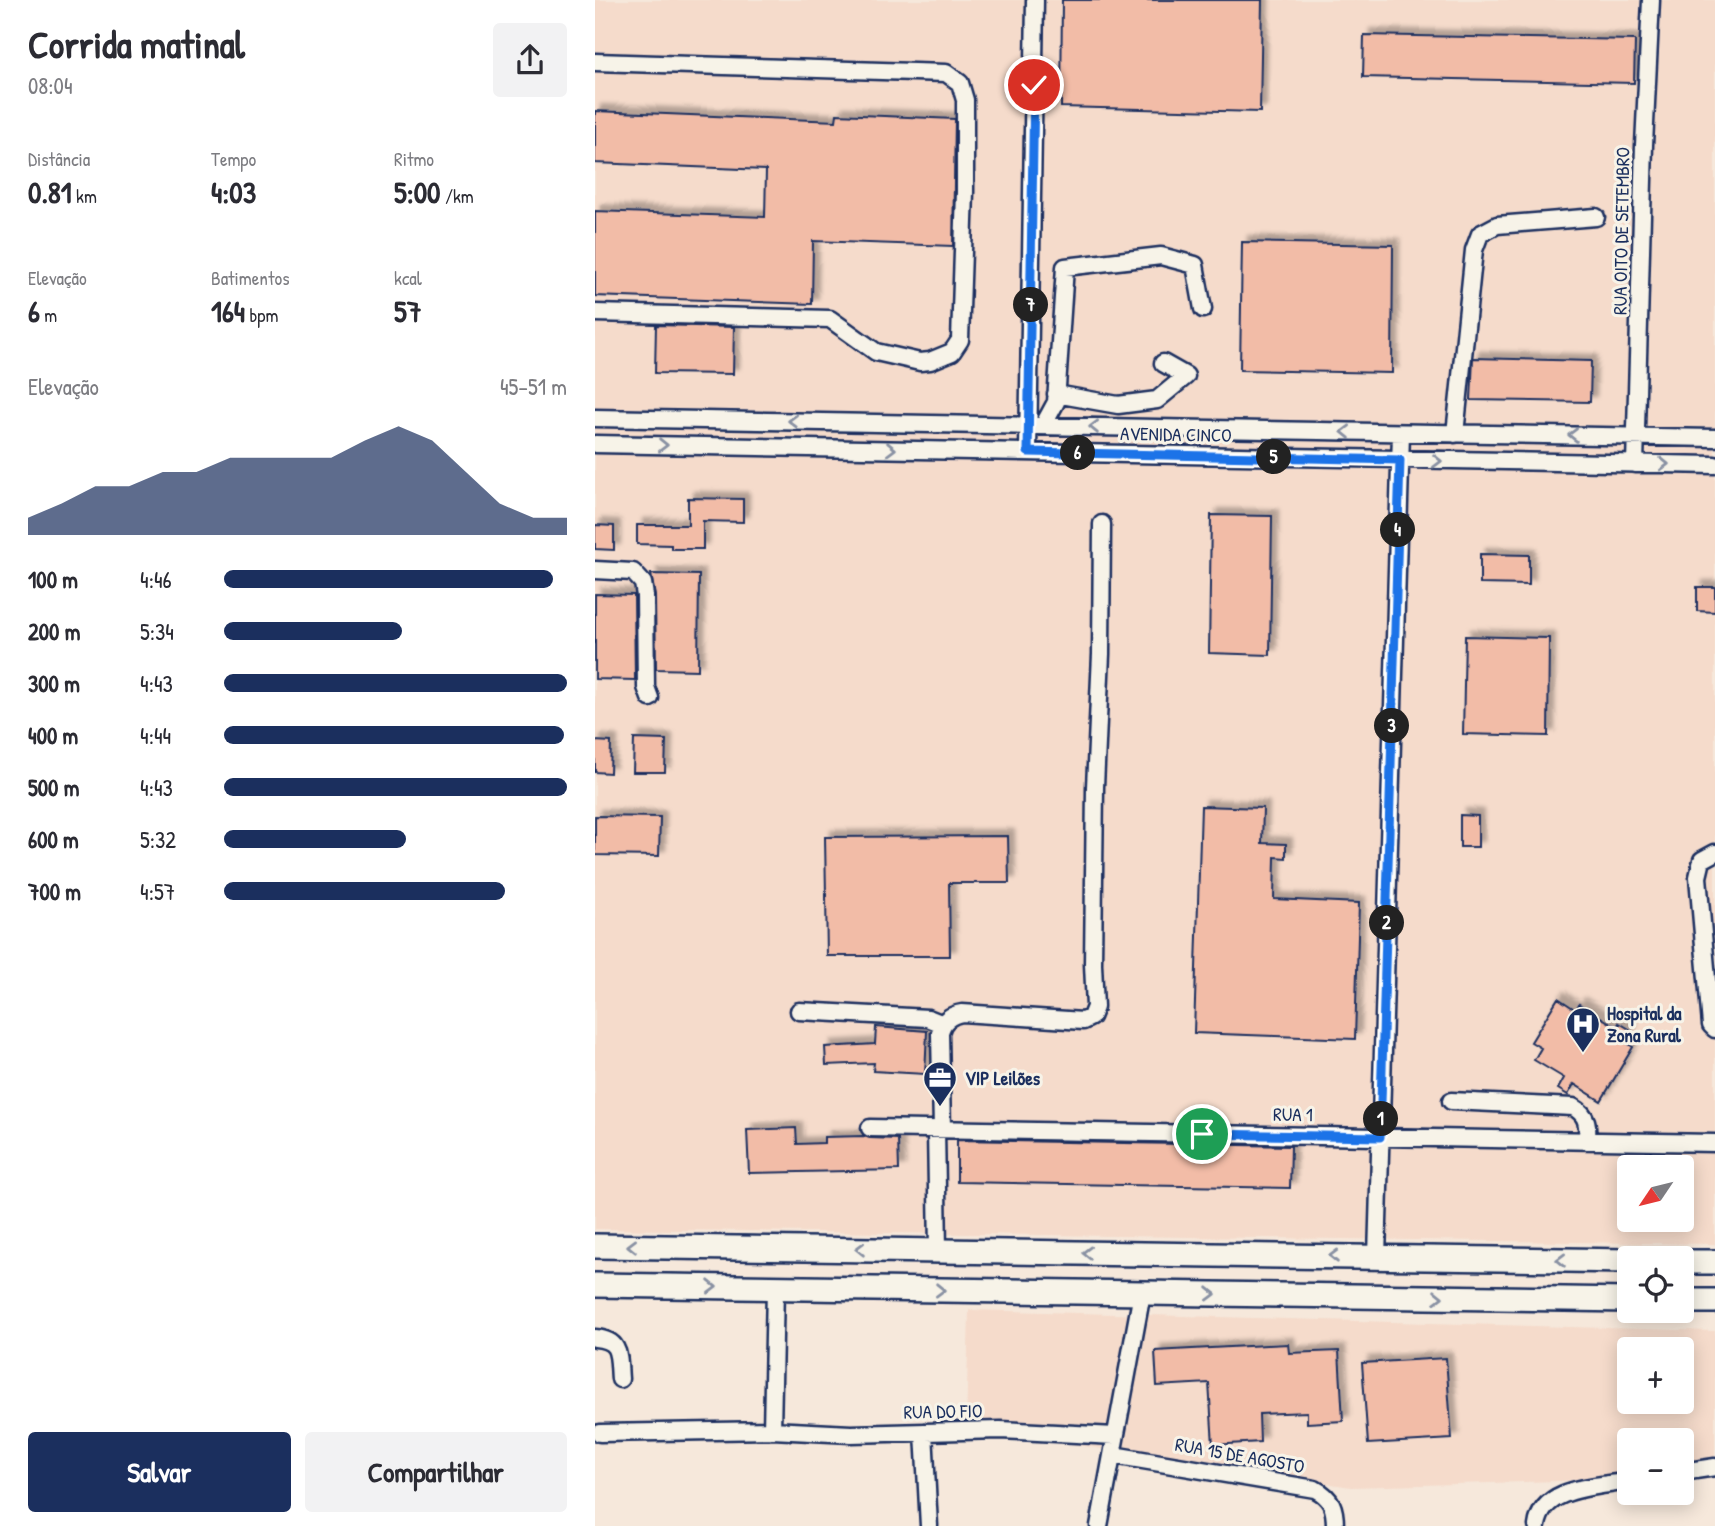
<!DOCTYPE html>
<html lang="pt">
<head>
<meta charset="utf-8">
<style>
  :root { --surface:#fff; --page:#f2f2f3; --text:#2b2b33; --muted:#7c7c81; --accent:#1b2f5e }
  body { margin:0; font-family:"Patrick Hand",sans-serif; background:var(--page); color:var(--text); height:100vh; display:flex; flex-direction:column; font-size:26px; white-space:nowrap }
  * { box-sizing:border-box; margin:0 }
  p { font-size:23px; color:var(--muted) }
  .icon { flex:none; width:38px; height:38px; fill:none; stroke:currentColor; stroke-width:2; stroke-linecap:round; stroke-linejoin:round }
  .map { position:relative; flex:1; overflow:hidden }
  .drawer { display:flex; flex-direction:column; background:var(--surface); width:595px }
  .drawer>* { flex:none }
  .needle { width:46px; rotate:235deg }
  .fabs { position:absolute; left:1022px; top:1155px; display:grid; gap:14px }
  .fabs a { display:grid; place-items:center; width:77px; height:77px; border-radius:7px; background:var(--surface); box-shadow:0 4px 18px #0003; font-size:35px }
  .pin { position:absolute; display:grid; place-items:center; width:60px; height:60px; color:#fff; margin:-30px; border:4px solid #fff; border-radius:50%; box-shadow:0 2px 7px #0007 }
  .km { position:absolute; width:35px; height:35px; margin:-18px; border-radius:50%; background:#222; color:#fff; font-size:19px; line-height:35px; text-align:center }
  .round { display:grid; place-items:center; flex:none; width:74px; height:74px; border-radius:7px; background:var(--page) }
  .summary { display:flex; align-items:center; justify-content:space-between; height:119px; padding:0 28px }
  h1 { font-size:38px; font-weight:800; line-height:52px }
  .metrics { display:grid; grid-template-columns:repeat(3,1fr); gap:10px; height:119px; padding:7px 28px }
  .metrics div { display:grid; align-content:center }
  .metrics b { font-size:30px; font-weight:800 }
  .metrics small { font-size:19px; font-weight:400 }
  .metrics p { font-size:19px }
  .chart { height:196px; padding:14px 28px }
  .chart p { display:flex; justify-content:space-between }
  .chart svg { width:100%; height:126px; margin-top:7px; fill:var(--accent); opacity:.7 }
  .primary-button { display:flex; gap:14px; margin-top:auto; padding:14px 28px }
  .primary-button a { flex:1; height:80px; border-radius:7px; background:var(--accent); color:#fff; font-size:28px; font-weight:800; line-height:80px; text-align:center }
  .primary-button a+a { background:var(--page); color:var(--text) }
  ul { padding:0 28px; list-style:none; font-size:23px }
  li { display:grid; grid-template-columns:112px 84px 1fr; align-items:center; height:52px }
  li i { height:18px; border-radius:9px; background:var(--accent) }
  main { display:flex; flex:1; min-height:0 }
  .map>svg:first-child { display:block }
  .built { fill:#f5dbcb; fill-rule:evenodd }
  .building { fill:#f2bca7; stroke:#1b2f5e; stroke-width:2; filter:url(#shadow) }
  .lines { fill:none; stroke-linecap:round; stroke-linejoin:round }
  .minor-casing { stroke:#1b2f5e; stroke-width:21 }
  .highway-casing { stroke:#1b2f5e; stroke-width:28 }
  .minor { stroke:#f7f3e8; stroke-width:16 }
  .highway { stroke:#f7f3e8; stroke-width:23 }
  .oneway { stroke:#8991a3 }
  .route-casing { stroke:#fff; stroke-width:14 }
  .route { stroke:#1a73e8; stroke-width:9 }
  .labels { text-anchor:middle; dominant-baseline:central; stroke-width:6; stroke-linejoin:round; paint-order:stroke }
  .street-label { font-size:19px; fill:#1b2f5e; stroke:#f7f3e8 }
  .poi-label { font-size:19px; font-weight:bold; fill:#1b2f5e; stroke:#f7f3e8; text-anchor:start }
</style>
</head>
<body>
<main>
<section class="drawer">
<div class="summary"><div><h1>Corrida matinal</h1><p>08:04</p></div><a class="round"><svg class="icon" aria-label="share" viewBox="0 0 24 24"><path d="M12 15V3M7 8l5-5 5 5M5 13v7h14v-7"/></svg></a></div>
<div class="metrics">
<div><p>Distância</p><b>0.81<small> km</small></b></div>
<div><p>Tempo</p><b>4:03</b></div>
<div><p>Ritmo</p><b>5:00<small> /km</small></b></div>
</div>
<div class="metrics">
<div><p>Elevação</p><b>6<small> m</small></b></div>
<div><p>Batimentos</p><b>164<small> bpm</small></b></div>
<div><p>kcal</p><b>57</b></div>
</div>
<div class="chart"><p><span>Elevação</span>45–51 m</p>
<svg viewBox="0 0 160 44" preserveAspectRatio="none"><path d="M0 44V38L10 33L20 27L30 27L40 22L50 22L60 17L70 17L80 17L90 17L100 11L110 6L120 11L130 22L140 33L150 38L160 38V44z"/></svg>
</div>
<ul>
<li><b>100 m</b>4:46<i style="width:96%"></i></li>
<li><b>200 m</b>5:34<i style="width:52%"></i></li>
<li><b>300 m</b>4:43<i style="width:100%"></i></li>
<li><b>400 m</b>4:44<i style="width:99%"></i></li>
<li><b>500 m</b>4:43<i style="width:100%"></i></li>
<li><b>600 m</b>5:32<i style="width:53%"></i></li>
<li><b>700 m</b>4:57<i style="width:82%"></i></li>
</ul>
<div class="primary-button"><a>Salvar</a><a>Compartilhar</a></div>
</section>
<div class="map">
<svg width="1120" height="1526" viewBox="0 0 1120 1526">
  <defs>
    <filter id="shadow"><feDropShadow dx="6" dy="-6" stdDeviation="2" flood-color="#0004"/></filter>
  </defs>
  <rect width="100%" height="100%" fill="#f6e8db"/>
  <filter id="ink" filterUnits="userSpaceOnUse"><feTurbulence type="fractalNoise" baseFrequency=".0143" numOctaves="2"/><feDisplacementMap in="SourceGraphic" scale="14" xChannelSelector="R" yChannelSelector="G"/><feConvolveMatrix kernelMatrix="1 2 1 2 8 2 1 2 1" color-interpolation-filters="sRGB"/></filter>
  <g filter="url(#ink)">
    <!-- built -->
    <path class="built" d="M0,0H1120V1244L0,1229ZM1034,1167H1087V1220H1034Z
      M374,1310L1120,1331V1477L1087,1478V1440H1034V1479L756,1487L371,1428ZM1034,1349H1087V1402H1034Z"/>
    <!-- building -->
    <path class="building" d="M467,0H667L665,112L466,107Z
      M769,35L1040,40L1039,83L768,77Z
      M0,111L241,121L242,114L360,119L358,246L218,241L217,304L0,296V211L170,217L171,170L0,163Z
      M647,242L798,245L797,373L645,370Z
      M61,325L139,327L138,374L60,373Z
      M878,358L996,361L995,402L876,400Z
      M93,498L148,499V522L108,521V549H76V545L42,544V525H93Z
      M616,515L677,516L675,655L614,653Z
      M0,525L19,526V550L0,549Z
      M885,554L934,555V585L885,584Z
      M56,574L104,575L103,670L61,669L60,596Z
      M1102,587H1120V612L1102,611Z
      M0,594L39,595L40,680L0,679Z
      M870,636L954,638L953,736L868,734Z
      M39,739L71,740L70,772H38Z
      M0,741L16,742L15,773L0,772Z
      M606,806L668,808L667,843L691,844V858L680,857L679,899L764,903L760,1039L599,1033Z
      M865,815L883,816V847H865Z
      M0,816L65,817L64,856L0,855Z
      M413,836L414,883H354L355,956H232L230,837Z
      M963,998L981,1010L984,1004L1022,1027L1024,1023L1036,1030L1029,1041L1038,1047L1006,1101L979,1084L973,1095L963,1089L969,1078L939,1060L946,1048L936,1042Z
      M281,1027L332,1031L330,1074L278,1071L279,1063L231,1065L230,1047L280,1044Z
      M201,1128L202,1144L229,1143V1137L269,1136L275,1138L303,1139L304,1170L154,1173L152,1130Z
      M362,1140L696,1146L695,1188L362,1182Z
      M693,1344L694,1353L744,1351L748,1421L712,1423V1412L664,1414L665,1442L618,1445L614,1383L562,1386L560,1351Z
      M851,1358L857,1439L773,1444L767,1363Z"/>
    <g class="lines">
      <!-- minor casing -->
      <g class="minor-casing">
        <path id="minor" d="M0,62L351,73L365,83L370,100V192L365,340L357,352L335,361L325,362L281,352L235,319L0,313
          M461,394L523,405L562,400L591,376L568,363
          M0,418L1120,438
          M448,426L461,402L470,267L566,256L600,265L608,309
          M860,434L879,250L885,234L902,225L1001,217
          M0,444L1120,465
          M433,452L440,0
          M1040,464L1049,145L1056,0
          M0,570L38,572L48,583L50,596L51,687L55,698
          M1120,853L1107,860L1103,877L1116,1025L1120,1029
          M204,1011L333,1018L348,1024
          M856,1101L978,1107C993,1115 993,1125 992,1141
          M275,1128L1120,1143
          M341,1129L343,1250
          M347,1129L345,1033C347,1021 355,1015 367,1013L488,1021L496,1017L500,1007L498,964L500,787L506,654L507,524
          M782,1257L806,433
          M0,1338C27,1340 23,1357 25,1379
          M177,1430L180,1288
          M329,1432L334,1526
          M5,1433L177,1430L256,1434L405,1430L520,1436
          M518,1455L720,1489C737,1498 740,1508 740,1526
          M1087,1472L1120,1467
          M504,1526L547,1293
          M942,1526C947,1486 1002,1487 1034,1481"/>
      </g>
      <!-- highway casing -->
      <g class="highway-casing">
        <path id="highway" d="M0,1246L1034,1261
          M1087,1262H1120
          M0,1285L1034,1300
          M1087,1301H1120"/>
      </g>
      <!-- minor -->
      <use href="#minor" class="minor"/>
      <!-- highway -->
      <use href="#highway" class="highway"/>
    </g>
    <!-- one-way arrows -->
    <defs><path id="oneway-chevron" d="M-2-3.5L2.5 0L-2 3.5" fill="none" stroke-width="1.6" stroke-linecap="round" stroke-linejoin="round" transform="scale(1.75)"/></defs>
    <g class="oneway">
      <use href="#oneway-chevron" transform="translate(198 421) rotate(-179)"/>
      <use href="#oneway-chevron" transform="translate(499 427) rotate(-179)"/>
      <use href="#oneway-chevron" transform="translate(751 432) rotate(-179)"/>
      <use href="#oneway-chevron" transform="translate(978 435) rotate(-179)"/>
      <use href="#oneway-chevron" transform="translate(68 445) rotate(1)"/>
      <use href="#oneway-chevron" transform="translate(296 449) rotate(1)"/>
      <use href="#oneway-chevron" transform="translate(842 461) rotate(1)"/>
      <use href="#oneway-chevron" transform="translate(1069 464) rotate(1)"/>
      <use href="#oneway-chevron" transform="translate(37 1246) rotate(-179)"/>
      <use href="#oneway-chevron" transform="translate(265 1249) rotate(-179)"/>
      <use href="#oneway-chevron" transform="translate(492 1253) rotate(-179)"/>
      <use href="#oneway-chevron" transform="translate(739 1256) rotate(-179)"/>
      <use href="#oneway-chevron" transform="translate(966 1260) rotate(-179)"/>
      <use href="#oneway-chevron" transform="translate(117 1287) rotate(1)"/>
      <use href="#oneway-chevron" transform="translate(345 1290) rotate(1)"/>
      <use href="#oneway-chevron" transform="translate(616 1294) rotate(1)"/>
      <use href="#oneway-chevron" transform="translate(843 1297) rotate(1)"/>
    </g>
  </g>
  <g class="lines" filter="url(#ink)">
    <!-- route casing -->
    <g class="route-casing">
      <path id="route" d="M439,85L433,452L805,460L785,1137L607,1134"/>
    </g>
    <!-- route -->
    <use href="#route" class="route"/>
  </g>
  <!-- icons -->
  <defs>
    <g id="hospital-pin" transform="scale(1.75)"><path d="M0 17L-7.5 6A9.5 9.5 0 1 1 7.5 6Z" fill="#1b2f5e" stroke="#f7f3e8"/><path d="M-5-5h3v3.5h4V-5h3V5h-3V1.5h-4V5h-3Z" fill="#fff"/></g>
    <g id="office-pin" transform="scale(1.75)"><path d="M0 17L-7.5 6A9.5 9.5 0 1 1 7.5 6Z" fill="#1b2f5e" stroke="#f7f3e8"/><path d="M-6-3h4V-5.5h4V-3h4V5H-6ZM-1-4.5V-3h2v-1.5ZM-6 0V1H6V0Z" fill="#fff"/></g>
  </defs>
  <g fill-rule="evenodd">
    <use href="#hospital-pin" x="988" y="1024"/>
    <use href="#office-pin" x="345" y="1078"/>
  </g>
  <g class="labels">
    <!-- street labels -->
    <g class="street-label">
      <text transform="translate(1026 231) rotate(-89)">RUA OITO DE SETEMBRO</text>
      <text transform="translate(581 434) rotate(1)">AVENIDA CINCO</text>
      <text transform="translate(698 1114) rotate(1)">RUA 1</text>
      <text transform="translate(348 1411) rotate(-1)">RUA DO FIO</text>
      <text transform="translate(645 1455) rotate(10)">RUA 15 DE AGOSTO</text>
    </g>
    <!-- poi labels -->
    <g class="poi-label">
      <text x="1012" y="1013">Hospital da<tspan x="1012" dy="22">Zona Rural</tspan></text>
      <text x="370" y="1078">VIP Leilões</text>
    </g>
  </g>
</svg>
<div class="fabs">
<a><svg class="needle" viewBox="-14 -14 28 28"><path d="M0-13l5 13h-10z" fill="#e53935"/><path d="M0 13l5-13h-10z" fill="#7c7c81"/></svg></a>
<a><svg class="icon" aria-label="locate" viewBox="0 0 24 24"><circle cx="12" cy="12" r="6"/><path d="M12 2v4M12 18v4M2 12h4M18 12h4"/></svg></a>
<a>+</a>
<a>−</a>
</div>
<div class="pin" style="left:607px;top:1134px;background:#1e9e55"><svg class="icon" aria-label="arrive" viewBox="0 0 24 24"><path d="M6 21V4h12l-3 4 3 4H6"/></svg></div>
<div class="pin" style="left:439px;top:85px;background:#d93025"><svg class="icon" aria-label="check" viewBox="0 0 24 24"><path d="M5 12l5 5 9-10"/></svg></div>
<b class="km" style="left:786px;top:1119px">1</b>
<b class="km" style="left:792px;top:923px">2</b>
<b class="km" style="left:797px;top:726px">3</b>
<b class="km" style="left:803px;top:530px">4</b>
<b class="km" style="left:679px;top:457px">5</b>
<b class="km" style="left:483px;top:453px">6</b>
<b class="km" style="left:436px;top:305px">7</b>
</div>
</main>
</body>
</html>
